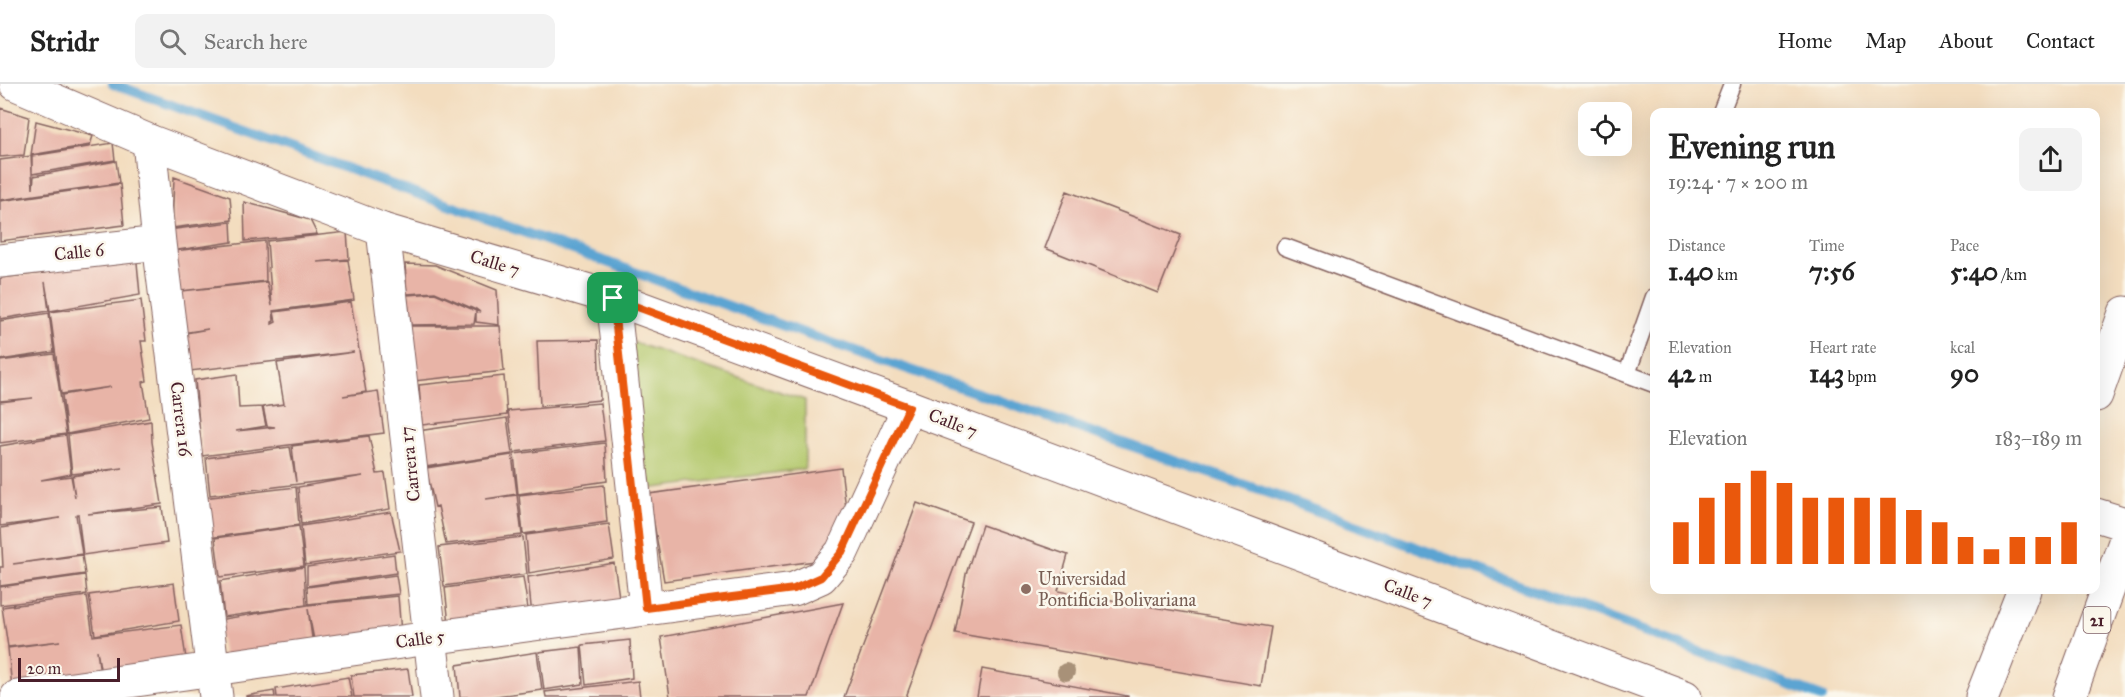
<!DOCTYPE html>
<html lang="en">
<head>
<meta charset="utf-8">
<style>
  :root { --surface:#fff; --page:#f2f2f2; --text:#222; --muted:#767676; --line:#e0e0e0; --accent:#ea580c }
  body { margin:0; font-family:"IM FELL Great Primer",serif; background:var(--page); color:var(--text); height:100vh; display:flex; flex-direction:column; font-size:22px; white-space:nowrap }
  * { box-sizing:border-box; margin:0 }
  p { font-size:20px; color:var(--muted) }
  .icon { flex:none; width:33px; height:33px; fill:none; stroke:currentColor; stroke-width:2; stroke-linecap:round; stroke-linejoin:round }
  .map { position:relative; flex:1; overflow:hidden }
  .details { position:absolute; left:1650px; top:24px; width:450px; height:486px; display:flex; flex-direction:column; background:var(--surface); border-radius:12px; box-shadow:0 6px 24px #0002 }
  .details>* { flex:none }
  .fabs { position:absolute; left:1578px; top:18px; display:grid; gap:12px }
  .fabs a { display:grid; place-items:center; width:54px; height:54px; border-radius:12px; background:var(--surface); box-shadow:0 6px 24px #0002; font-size:30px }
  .scale { position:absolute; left:18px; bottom:15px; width:102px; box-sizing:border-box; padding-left:6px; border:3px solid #4a1f2b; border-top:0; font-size:16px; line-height:21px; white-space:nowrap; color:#4a1f2b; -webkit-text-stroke:4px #fbf7ec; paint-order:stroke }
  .pin { position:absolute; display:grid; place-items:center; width:51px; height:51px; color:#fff; margin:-26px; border-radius:12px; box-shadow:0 3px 9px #0006 }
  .round { display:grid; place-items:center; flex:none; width:63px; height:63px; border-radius:12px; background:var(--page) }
  .overview { display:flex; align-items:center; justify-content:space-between; height:102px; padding:0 18px }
  h1 { font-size:33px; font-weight:700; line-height:45px }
  .metrics { display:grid; grid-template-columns:repeat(3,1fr); gap:9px; height:102px; padding:6px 18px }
  .metrics div { display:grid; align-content:center }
  .metrics b { font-size:26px; font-weight:700 }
  .metrics small { font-size:16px; font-weight:400 }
  .metrics p { font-size:16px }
  .chart { height:168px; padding:12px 18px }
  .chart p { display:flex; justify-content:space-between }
  .chart svg { width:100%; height:108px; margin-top:6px; stroke:var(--accent); stroke-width:6 }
  header { display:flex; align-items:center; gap:36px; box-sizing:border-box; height:84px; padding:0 30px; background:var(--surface); border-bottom:2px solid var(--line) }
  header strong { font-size:28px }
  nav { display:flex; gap:33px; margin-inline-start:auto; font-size:21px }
  .search { width:420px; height:54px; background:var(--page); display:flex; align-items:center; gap:15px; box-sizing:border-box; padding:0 21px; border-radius:12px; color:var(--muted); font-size:22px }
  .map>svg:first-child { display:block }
  .green { fill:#b3c86c; stroke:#7e744c; stroke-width:1.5 }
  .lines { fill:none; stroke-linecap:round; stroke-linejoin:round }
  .stream { stroke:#5ca4d2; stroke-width:10 }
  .building { fill:#e8b4a7 }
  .service-casing { stroke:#85625f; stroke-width:19 }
  .minor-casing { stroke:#85625f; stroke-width:35 }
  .tertiary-casing { stroke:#85625f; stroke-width:35 }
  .trunk-casing { stroke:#85625f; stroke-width:35 }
  .service { stroke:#fff; stroke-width:16 }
  .minor { stroke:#fff; stroke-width:33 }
  .tertiary { stroke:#fff; stroke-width:33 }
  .trunk { stroke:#fff; stroke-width:33 }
  .tree { fill:#a89178 }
  .route-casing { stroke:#fff; stroke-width:12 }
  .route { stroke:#ea580c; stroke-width:8 }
  .education-dot { fill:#8d6e63; stroke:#fbf7ec; stroke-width:2 }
  .labels { text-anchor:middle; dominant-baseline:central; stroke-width:5; stroke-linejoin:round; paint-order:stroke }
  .shield { fill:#fbf7ec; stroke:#7f6065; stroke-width:1.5 }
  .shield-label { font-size:16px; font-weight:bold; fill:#4a1f2b }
  .street-label { font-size:18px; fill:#4a1f2b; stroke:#fbf7ec }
  .education-label { font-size:18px; fill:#785e54; stroke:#fbf7ec; text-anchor:start }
</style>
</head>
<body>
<header>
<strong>Stridr</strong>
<div class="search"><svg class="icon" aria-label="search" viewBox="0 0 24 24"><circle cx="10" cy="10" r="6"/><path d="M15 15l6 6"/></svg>Search here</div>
<nav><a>Home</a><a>Map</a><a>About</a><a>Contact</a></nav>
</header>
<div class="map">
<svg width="2125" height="613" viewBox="0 0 2125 613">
  <rect width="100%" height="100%" fill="#fbf7ec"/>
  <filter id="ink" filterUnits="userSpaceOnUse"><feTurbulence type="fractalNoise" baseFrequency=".0167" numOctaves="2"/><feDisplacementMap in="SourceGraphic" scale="12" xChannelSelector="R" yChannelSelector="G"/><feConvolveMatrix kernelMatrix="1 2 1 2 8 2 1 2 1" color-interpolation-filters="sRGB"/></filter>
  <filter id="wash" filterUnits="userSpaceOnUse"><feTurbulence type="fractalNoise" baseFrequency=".008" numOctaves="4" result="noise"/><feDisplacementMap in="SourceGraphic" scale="24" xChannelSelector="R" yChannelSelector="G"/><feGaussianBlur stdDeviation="1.35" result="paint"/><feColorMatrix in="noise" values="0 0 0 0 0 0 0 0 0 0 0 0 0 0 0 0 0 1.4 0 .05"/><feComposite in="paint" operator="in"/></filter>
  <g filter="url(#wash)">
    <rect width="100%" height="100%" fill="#f3ddbf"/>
    <!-- green -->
    <path class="green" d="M629,257L805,316V385L647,405Z"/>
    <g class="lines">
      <!-- stream -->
      <path class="stream" d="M113,0L809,251L1277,412L1822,613"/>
    </g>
    <g id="blocks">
      <!-- building -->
      <path class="building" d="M0,24L29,33L24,71L0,73Z
        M36,37L93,52L90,61L31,71Z
        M113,59L115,76L32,90V72Z
        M31,72L33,105L34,92L116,77L119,99L0,116V76Z
        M174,93L230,113L232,136L172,144Z
        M120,100L124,141L0,157V117Z
        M1067,107L1181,151L1158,209L1045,164Z
        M244,118L310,136L317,150L245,157Z
        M231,138L232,158L171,167L168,146Z
        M347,148L349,175L317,178L348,176L354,216L273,227L274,237L272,238V240L276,238L274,228L351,218L366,308L343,312L378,307L384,349L202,372L195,296L237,290L239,324L262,323L266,342L236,347L275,343L267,342L263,323L284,320L277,279L354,268L190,287L186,249L208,245L182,249L173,167L265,157L266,197L181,207L267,198L272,222L267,157Z
        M136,168L140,211L50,227L45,198L49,227L0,235V194L43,189Z
        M405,180L435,181L497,206L499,241L476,238V227L480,228L476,225V226L435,208L407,210Z
        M435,209L476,227L474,240L411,241L407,211Z
        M141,216L146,257H141L147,297L143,298L149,334L67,350L62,311L111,303L61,310L50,228Z
        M49,229L54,268L0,276V237Z
        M410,242H500L504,287L414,297Z
        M598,256L600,316L540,322L537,257Z
        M54,270L66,350L0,359V318L33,314L0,317V277Z
        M504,292L507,331L422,341L419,301Z
        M600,319L605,357L514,368L508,327Z
        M507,334L512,370L425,383L418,347Z
        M151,337L152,358L162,420L88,430L162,423L167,459L83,471L78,430L76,431L82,470L13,480L82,471L85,490L0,502V483H3L1,444L60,434L0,442V362L66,351L71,390L41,396L71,392L75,413L72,392L123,384L72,390L68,351Z
        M369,352L377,390L385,389L390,425L301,440L298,403L363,392L210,411L206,374L290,363L296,398L292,362Z
        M605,359L607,397L518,410L514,370Z
        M512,371L517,410L486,415L517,411L522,451L446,460L438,422L435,423L426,384Z
        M841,384L847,433L830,475L664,497L649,410Z
        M604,401L607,438L523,450L519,411Z
        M296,403L299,441L208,454L203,414Z
        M917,419L971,438L906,613H844Z
        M391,428L400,467L305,481L301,442Z
        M609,440L614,475L529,489L526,451Z
        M982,441L1068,471L1058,507L1271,543L1261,602L955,549L966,490Z
        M299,442L304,482L220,493L215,454Z
        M523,453L527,490L444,502L439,463Z
        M394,470L396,489L307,502V483Z
        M614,479L620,520L532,532L528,493Z
        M304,483L306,521L224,533L220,497Z
        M85,491L87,510L0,521V503Z
        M396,491L399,510L308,520L307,503Z
        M523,493L529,531L449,540L445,504Z
        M174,499L179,537L95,551L89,511Z
        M87,512L93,552L181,541L187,581L101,590L97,566L100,591L12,604L8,564L60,557L8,563L2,523Z
        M398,512L401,549L315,561L308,525L313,561L224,573L218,536L308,521Z
        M843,519L809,613H670L661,553Z
        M630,556L632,594L586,601L582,561Z
        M581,563L583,600L544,606L539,568Z
        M537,568L542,606L489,613H460L457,581Z
        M408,585L412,613H354L351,591Z
        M982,585L1128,612V613H977Z
        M348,593L352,613H277L276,605Z
        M638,597L640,613H546L545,608Z
        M274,607L275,613H246V612Z"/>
    </g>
  </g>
  <g filter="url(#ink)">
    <use href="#blocks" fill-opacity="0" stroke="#85625f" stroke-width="1.5"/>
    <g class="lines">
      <!-- service casing -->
      <g class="service-casing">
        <path id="service" d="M1721,28L1732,0
          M1285,163L1654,300
          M1627,290L1654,213"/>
      </g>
      <!-- minor casing -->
      <g class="minor-casing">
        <path id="minor" d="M149,57L159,159L216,613
          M383,146L437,613
          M0,177L159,159
          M613,214L646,524
          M17,613L429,554L794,505L821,493L842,468L909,323"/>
      </g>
      <!-- tertiary casing -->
      <g class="tertiary-casing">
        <path id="tertiary" d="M16,0L149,57L383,146L613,214L909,323L1685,613"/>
      </g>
      <!-- trunk casing -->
      <g class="trunk-casing">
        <path id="trunk" d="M2096,311L2125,229
          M2096,431L2125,440
          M1982,613L2024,506
          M2069,613L2125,458"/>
      </g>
      <!-- service -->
      <use href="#service" class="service"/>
      <!-- minor -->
      <use href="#minor" class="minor"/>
      <!-- tertiary -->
      <use href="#tertiary" class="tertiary"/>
      <!-- trunk -->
      <use href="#trunk" class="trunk"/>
    </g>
    <!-- trees -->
    <circle class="tree" cx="1066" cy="588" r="9"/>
  </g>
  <g class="lines" filter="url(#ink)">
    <!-- route casing -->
    <g class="route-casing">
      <path id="route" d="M613,214L909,323L842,468L821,493L794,505L646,524Z"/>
    </g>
    <!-- route -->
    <use href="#route" class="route"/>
  </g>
  <!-- markers -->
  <circle class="education-dot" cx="1026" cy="505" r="6"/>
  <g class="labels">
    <!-- shield labels -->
    <rect class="shield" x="2083.5" y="523" width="27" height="26" rx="4.5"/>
    <g class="shield-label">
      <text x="2097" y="536">21</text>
    </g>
    <!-- street labels -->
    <g class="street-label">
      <text transform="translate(79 168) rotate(-6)">Calle 6</text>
      <text transform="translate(495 179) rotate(17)">Calle 7</text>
      <text transform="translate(181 335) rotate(83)">Carrera 16</text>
      <text transform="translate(953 339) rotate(21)">Calle 7</text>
      <text transform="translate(410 380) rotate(-96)">Carrera 17</text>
      <text transform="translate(1408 509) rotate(21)">Calle 7</text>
      <text transform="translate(420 555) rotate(-8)">Calle 5</text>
    </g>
    <!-- education labels -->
    <g class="education-label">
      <text x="1038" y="495">Universidad<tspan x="1038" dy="21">Pontificia Bolivariana</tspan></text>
    </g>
  </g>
</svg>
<div class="fabs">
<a><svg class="icon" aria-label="locate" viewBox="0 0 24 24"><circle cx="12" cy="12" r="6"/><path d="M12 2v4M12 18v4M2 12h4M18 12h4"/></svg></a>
</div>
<div class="scale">20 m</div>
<div class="pin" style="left:613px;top:214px;background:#1e9e55"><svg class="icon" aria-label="arrive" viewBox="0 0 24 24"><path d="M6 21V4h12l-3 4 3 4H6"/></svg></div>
<section class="details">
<div class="overview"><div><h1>Evening run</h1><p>19:24 · 7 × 200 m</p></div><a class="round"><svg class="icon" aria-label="share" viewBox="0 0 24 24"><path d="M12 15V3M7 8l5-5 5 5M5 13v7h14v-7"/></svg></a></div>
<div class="metrics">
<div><p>Distance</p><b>1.40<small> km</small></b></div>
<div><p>Time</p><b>7:56</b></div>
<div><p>Pace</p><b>5:40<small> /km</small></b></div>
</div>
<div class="metrics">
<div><p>Elevation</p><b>42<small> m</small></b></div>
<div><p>Heart rate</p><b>143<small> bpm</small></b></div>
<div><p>kcal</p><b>90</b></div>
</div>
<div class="chart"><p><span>Elevation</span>183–189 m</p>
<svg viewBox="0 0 160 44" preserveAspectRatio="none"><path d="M5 44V27M15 44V17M25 44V11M35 44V6M45 44V11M55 44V17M65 44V17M75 44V17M85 44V17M95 44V22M105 44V27M115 44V33M125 44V38M135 44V33M145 44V33M155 44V27"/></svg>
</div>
</section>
</div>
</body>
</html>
